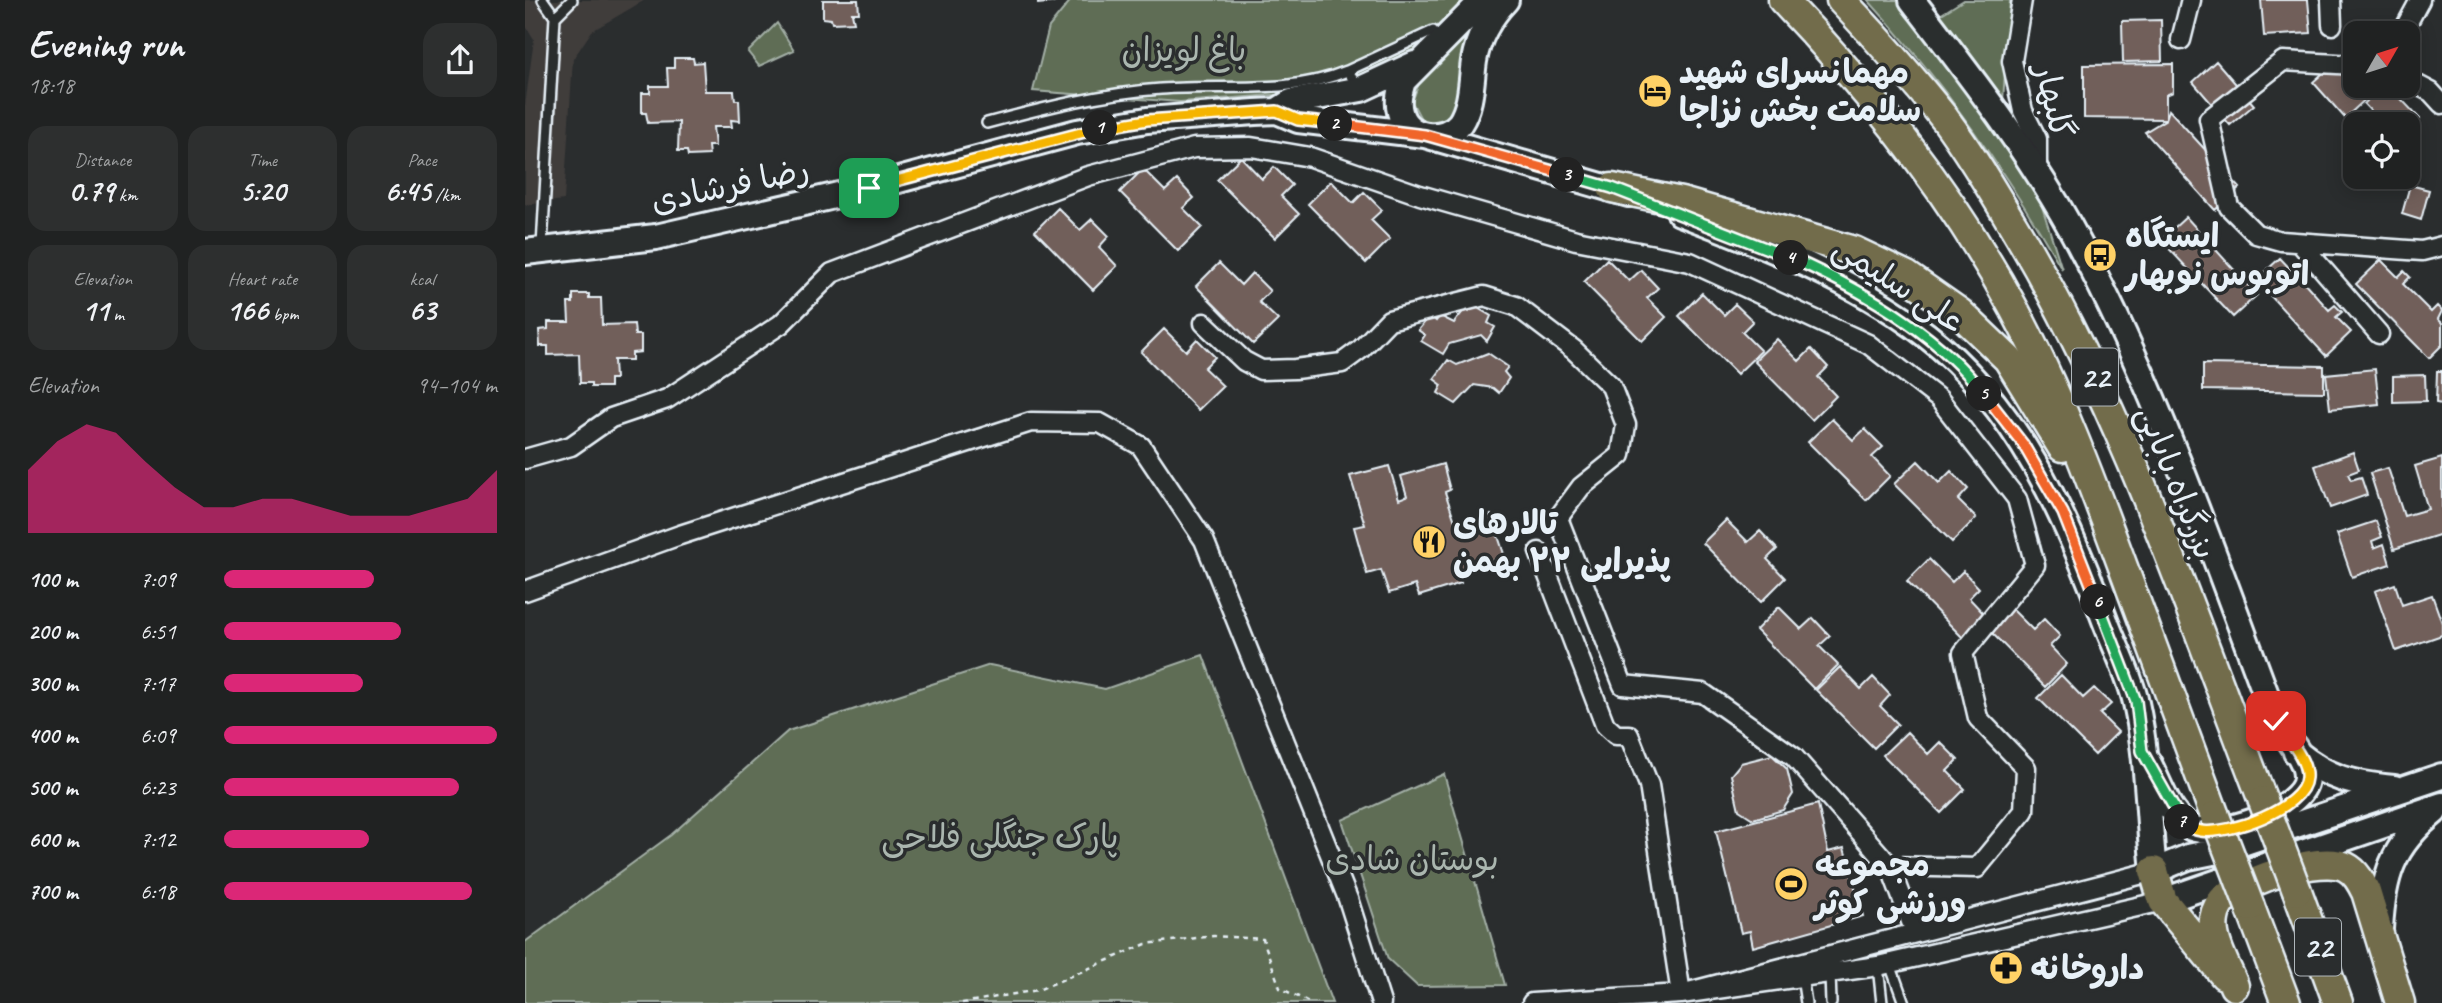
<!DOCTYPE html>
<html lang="en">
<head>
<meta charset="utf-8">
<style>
  :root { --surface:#202222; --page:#2d2f2f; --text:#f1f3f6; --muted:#a2a4a5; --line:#3d3f40; --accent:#db2777 }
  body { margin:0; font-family:Caveat,"Playpen Sans Arabic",sans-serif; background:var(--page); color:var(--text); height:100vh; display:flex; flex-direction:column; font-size:26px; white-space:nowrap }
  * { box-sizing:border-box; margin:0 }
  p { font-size:23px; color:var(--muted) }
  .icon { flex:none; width:38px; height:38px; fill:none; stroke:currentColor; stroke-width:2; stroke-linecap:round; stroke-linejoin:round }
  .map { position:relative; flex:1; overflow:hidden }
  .panel { display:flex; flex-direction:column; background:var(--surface); width:525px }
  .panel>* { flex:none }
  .needle { width:46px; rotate:51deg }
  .tools { position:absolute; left:1818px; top:21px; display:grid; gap:14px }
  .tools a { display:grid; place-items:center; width:77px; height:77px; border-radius:14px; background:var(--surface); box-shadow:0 4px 18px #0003,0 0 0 2px var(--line); font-size:35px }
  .pin { position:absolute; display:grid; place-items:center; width:60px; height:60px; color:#fff; margin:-30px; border-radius:14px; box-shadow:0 4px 10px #0006 }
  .km { position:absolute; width:35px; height:35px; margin:-18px; border-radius:50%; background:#222; color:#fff; font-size:19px; line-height:35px; text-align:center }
  .round { display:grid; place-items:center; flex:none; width:74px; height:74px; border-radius:21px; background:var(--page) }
  .summary { display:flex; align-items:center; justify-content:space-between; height:119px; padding:0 28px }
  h1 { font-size:38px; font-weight:700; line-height:52px }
  .metrics { display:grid; grid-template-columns:repeat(3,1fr); gap:10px; height:119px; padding:7px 28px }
  .metrics div { display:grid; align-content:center; border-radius:18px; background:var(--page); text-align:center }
  .metrics b { font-size:30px; font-weight:700 }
  .metrics small { font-size:19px; font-weight:400 }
  .metrics p { font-size:19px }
  .chart { height:196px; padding:14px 28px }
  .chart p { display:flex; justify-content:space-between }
  .chart svg { width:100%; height:126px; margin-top:7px; fill:var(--accent); opacity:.7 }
  ul { padding:0 28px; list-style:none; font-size:23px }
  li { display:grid; grid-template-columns:112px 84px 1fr; align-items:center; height:52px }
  li i { height:18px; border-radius:9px; background:var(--accent) }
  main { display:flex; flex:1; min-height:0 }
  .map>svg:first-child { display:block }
  .built { fill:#3f3c3b }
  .green { fill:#5e6d55; stroke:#a3afa6; stroke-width:2 }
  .building { fill:#715f5a; stroke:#e8f1f8; stroke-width:2 }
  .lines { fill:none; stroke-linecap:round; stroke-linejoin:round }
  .service-casing { stroke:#e8f1f8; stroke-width:14 }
  .minor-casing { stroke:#e8f1f8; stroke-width:23 }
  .secondary-casing { stroke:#e8f1f8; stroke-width:30 }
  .primary-casing { stroke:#e8f1f8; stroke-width:33 }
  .trunk-casing { stroke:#e8f1f8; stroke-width:33 }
  .path { stroke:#e8f1f8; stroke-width:2.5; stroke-dasharray:5 5; stroke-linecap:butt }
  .service { stroke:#2a2d2e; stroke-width:9 }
  .minor { stroke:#2a2d2e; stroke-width:18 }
  .secondary { stroke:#2a2d2e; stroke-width:24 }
  .primary { stroke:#726c4b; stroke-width:28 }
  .trunk { stroke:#726c4b; stroke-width:28 }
  .trunk-bridge-casing { stroke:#e8f1f8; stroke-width:33; stroke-linecap:butt }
  .trunk-bridge { stroke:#726c4b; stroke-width:28 }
  .split-1-casing { stroke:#fff; stroke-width:14 }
  .split-2-casing { stroke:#fff; stroke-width:14 }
  .split-3-casing { stroke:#fff; stroke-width:14 }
  .split-4-casing { stroke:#fff; stroke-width:14 }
  .split-5-casing { stroke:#fff; stroke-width:14 }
  .split-6-casing { stroke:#fff; stroke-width:14 }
  .split-7-casing { stroke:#fff; stroke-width:14 }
  .split-8-casing { stroke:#fff; stroke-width:14 }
  .split-1 { stroke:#f5b400; stroke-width:9 }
  .split-2 { stroke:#f5b400; stroke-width:9 }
  .split-3 { stroke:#f0652b; stroke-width:9 }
  .split-4 { stroke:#22a559; stroke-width:9 }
  .split-5 { stroke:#22a559; stroke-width:9 }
  .split-6 { stroke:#f0652b; stroke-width:9 }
  .split-7 { stroke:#22a559; stroke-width:9 }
  .split-8 { stroke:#f5b400; stroke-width:9 }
  .labels { text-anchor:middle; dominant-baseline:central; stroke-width:7; stroke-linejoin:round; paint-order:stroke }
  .shield { fill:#2a2d2e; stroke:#afb6bb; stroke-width:2 }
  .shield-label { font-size:32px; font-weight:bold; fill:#e8f1f8 }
  .park-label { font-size:33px; fill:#aab6af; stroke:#2a2d2e }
  .poi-label { font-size:33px; font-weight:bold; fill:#e8f1f8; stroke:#2a2d2e; text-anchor:start }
  .street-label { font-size:33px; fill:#e8f1f8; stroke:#2a2d2e }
</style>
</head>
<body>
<main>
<section class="panel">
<div class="summary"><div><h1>Evening run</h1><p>18:18</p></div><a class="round"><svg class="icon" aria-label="share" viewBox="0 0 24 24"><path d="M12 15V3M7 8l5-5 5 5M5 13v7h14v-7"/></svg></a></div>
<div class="metrics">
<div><p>Distance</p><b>0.79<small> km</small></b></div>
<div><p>Time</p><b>5:20</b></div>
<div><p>Pace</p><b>6:45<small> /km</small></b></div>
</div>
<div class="metrics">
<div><p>Elevation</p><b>11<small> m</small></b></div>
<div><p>Heart rate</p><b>166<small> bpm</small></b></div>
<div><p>kcal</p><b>63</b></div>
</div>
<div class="chart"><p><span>Elevation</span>94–104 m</p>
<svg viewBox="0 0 160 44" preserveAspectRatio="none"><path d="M0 44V22L10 12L20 6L30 9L40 19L50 28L60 35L70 35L80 32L90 32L100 35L110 38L120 38L130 38L140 35L150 32L160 22V44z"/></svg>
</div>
<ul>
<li><b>100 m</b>7:09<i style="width:55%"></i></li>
<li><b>200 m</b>6:51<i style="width:65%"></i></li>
<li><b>300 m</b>7:17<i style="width:51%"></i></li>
<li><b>400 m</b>6:09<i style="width:100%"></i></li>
<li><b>500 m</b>6:23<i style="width:86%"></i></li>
<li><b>600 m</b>7:12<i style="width:53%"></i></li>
<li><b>700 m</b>6:18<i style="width:91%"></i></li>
</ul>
</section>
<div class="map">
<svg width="1917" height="1003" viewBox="0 0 1917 1003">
  <rect width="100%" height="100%" fill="#2a2d2e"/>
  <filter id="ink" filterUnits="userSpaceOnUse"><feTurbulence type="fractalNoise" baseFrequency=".0143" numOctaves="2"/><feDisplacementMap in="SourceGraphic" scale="14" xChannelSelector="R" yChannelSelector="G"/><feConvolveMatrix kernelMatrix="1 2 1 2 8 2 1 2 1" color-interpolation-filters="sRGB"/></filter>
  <g filter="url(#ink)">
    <!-- built -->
    <path class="built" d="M0,0H120L67,31L48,59L39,200L0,205V106L9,39L0,25Z"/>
    <!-- green -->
    <path class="green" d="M546,0H948L907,39L889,52L823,84L776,93L655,102L508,91L524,27Z
      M1343,0H1379L1512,191L1537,269C1480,171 1420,84 1343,0Z
      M1439,0H1485L1478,101L1415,15Z
      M958,14L926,119L908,124L896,119L887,102L896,78Z
      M252,23L269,50L234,66L223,52Z
      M678,655L807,1003H0V942L146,835L263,731L465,665L580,689Z
      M919,774L980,985L892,986L863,959L817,820Z"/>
    <!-- building -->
    <path class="building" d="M298,0H333L334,13H327L329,22L307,23L306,19L298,18Z
      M513,0H531V2L513,4Z
      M1736,0H1783L1786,33L1739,36Z
      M1636,20L1637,61L1598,62L1597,21Z
      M149,58H168L169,63L178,62L180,91H209L210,100H214L215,121L206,120L207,127H188L190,146H183L184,155L163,156L162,151H153L154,122L123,123L121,113H117V93H125V86H143L142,68H149Z
      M1813,60L1830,79V86H1836L1845,95L1820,118L1788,82Z
      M1691,61L1729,105L1705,125L1668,82Z
      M1648,64V92L1641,95V119L1559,118V65Z
      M1858,86H1864L1895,119L1883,131V124H1858L1839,104Z
      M1644,110L1715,188L1690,210L1620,132L1641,119Z
      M716,157L737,179L749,167L767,185L756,196L774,214L750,238L692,180Z
      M618,169L640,191L652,180L669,198L658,208L677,227L653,251L595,192Z
      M806,181L828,203L839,192L857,210L846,220L865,239L841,263L783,204Z
      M1885,185L1904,190L1896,220L1877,214Z
      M533,208L555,230L567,219L584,236L574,247L592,266L568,290L510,231Z
      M1661,217L1732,295L1708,317L1636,240Z
      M1755,258L1770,274L1777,267L1784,275L1778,281L1804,310L1810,305L1817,312L1811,317L1826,332L1801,356L1731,280Z
      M1082,259L1104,281L1116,270L1133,288L1122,298L1141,317L1117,341L1059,282Z
      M1856,260L1873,277L1879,271L1885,277L1878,284L1906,312L1912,306L1917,311L1913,319L1917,323V345L1904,358L1831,284Z
      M694,263L716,285L727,273L745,291L734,302L753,320L728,344L671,286Z
      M1177,293L1199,315L1210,304L1228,321L1217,332L1236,351L1212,374L1154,316Z
      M48,294H64V298H76L77,325L109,324L110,335H116V352L107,353V360H89L90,379H85V387H66V383H55L54,354L23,355V346H15L14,330L23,329V322H44L43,303H48Z
      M949,306L966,316L963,323L970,327L962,341L956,335L924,344L918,354L896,341L900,335L893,330L905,316L911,321L915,316L929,323L940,309L944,312Z
      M639,329L661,351L672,339L690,357L679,368L698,386L673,410L616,352Z
      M1252,339L1274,361L1286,349L1303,367L1293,377L1311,396L1287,420L1229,361Z
      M963,353L983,367L979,372L984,378L974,393L968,388L949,385L931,404L913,393L917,385L909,379L923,360L932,365Z
      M1678,364L1799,366V392L1678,390Z
      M1850,369L1854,404L1805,409L1801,374Z
      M1912,371H1917V404L1911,403Z
      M1900,375L1901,401L1868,402V376Z
      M1307,419L1328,440L1340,429L1358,447L1347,457L1365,476L1341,500L1283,442Z
      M1828,452L1834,470L1823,474L1826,480L1836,477L1842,495L1805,508L1790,466Z
      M1917,458V534L1869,549L1845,473L1863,468L1879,516L1903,509L1890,466Z
      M1393,461L1414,483L1426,471L1443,489L1433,500L1451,518L1427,542L1369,484Z
      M918,464L925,490L920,492L932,527L966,515L980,557L933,571L936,583L894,596L890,585L864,593L856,570L842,574L829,527L840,525L825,476L864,466L874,499L882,496L876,476Z
      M1201,520L1223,542L1235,531L1252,549L1242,559L1260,578L1236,602L1178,543Z
      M1851,521L1857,537L1847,541L1849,548L1859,544L1865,564L1827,577L1812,534Z
      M1404,559L1427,582L1438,571L1454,588L1444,598L1461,616L1438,638L1382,581Z
      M1870,584L1877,605L1907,595L1917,623V635L1871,651L1850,591Z
      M1254,607L1276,629L1288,618L1305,636L1294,646L1313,665L1289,689L1231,630Z
      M1485,607L1508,630L1519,619L1535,636L1525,646L1542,664L1520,687L1463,629Z
      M1315,667L1336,689L1348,677L1365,695L1355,706L1373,724L1349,748L1291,690Z
      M1536,675L1558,698L1569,688L1586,704L1575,714L1593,732L1570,755L1513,698Z
      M1382,732L1403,754L1415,742L1433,760L1422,771L1440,789L1416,813L1358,755Z
      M1247,755L1262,769L1268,794L1258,810L1228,819L1214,810L1206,775L1216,763Z
      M1293,804L1303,852L1319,848L1338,916L1228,947L1225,931L1216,933L1191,831Z"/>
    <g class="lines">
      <!-- service casing -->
      <g class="service-casing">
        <path id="service" d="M30,17L47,0
          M835,87L822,71L908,31
          M462,123C518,108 578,93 636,89C698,84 764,95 822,71
          M17,246L30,17L18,0
          M1365,964L1379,1003
          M1353,966L1357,1003
          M1305,973L1306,1003
          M1277,977L1281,1003"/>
      </g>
      <!-- minor casing -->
      <g class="minor-casing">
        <path id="minor" d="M1497,0L1487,61L1498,111L1512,139V173
          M1806,0L1807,25
          M1882,24L1895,0
          M1656,40L1666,0
          M1830,65L1758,61L1684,119L1704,207L1731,234L1756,241L1897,251L1917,246
          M1883,80L1906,92L1917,104
          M1775,243L1854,334
          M0,459L46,446L86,418L142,399L256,324L307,273L563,176L669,148L726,147L785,157L895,195L1051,240L1165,262L1343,344L1414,399L1492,499L1510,565L1438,653L1453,718L1501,768L1499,811L1452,868L1365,866L1269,757L1178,693L1098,685L1033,518L1056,487L1096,455L1101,425L1086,386L1049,350L991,306L959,296L864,320L836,349L817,363L770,369L736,370L719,361L679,323
          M0,591L155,535L506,422L575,423L616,446L679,540L823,899L856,1003
          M1365,866L1390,932
          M1629,871L1156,994L1353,966L1638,901
          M1007,1003L1156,994L1124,785L1104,735H1091L1080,725L1014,552"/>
      </g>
      <!-- secondary casing -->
      <g class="secondary-casing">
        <path id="secondary" d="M958,0L878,81C875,91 872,101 875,112C881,138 919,143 935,123C947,105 946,81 949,61C953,37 965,17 981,0
          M1387,0C1443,73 1500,146 1545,227C1631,383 1688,555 1751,721C1761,737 1782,759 1781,778C1780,811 1687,842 1663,826C1643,814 1634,782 1623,762
          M752,111L766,102L836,89L890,64
          M1155,213C1240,245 1328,279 1401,335C1493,406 1542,518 1581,623C1591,649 1605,676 1611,703C1623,757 1623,816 1629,871L1663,857L1693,851L1917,776
          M0,252L131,237L344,188L552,132L622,120L730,112L752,111L773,120L900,135L1104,194
          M1771,752C1804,779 1828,784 1869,788
          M1638,901L1917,805
          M1855,929C1858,876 1867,846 1909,812"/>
      </g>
      <!-- primary casing -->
      <g class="primary-casing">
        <path id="primary" d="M1629,871L1638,901L1699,975
          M1709,986C1702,967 1685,940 1689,919C1690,911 1695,901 1702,896C1723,880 1796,854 1821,867C1831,872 1836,882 1841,892L1875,1003"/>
      </g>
      <!-- trunk casing -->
      <g class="trunk-casing">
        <path id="trunk" d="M1258,0C1347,93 1428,195 1489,309C1533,391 1566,480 1598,567C1629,650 1660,733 1690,816
          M1316,0C1352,38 1387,77 1420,119C1446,154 1469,193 1491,230C1598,409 1664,608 1738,801
          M1087,188L1156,202L1329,251L1382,276L1435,313L1483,359L1537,447
          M1772,891L1813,1003
          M1725,907L1761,1003"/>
      </g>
      <!-- path -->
      <path class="path" d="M437,1003L513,990L621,944L689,936L738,939L755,988L786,1003"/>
      <!-- service -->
      <use href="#service" class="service"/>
      <!-- minor -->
      <use href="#minor" class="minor"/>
      <!-- secondary -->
      <use href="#secondary" class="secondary"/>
      <!-- primary -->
      <use href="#primary" class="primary"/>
      <!-- trunk -->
      <use href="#trunk" class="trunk"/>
      <!-- trunk-bridge casing -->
      <g class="trunk-bridge-casing">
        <path id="trunk-bridge" d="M1738,801L1772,891
          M1690,816L1725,907"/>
      </g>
      <!-- trunk-bridge -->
      <use href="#trunk-bridge" class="trunk-bridge"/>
    </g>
  </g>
  <g class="lines" filter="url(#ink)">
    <!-- split-1 casing -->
    <g class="split-1-casing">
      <path id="split-1" d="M344,188L575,128"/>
    </g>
    <!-- split-2 casing -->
    <g class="split-2-casing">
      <path id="split-2" d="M575,128L622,120L752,111L773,120L810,124"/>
    </g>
    <!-- split-3 casing -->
    <g class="split-3-casing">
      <path id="split-3" d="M810,124L900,135L1042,175"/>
    </g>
    <!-- split-4 casing -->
    <g class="split-4-casing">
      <path id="split-4" d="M1042,175L1087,188L1266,258"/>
    </g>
    <!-- split-5 casing -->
    <g class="split-5-casing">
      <path id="split-5" d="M1266,258C1336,289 1412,332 1459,394"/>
    </g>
    <!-- split-6 casing -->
    <g class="split-6-casing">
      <path id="split-6" d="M1459,394L1498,444L1538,513L1573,602"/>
    </g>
    <!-- split-7 casing -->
    <g class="split-7-casing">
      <path id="split-7" d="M1573,602L1611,701L1617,751L1657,822"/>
    </g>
    <!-- split-8 casing -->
    <g class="split-8-casing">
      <path id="split-8" d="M1657,822C1663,827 1669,830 1676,831C1703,835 1779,809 1781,778C1783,759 1761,737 1751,721"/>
    </g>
    <!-- split-1 -->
    <use href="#split-1" class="split-1"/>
    <!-- split-2 -->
    <use href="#split-2" class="split-2"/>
    <!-- split-3 -->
    <use href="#split-3" class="split-3"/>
    <!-- split-4 -->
    <use href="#split-4" class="split-4"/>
    <!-- split-5 -->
    <use href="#split-5" class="split-5"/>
    <!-- split-6 -->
    <use href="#split-6" class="split-6"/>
    <!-- split-7 -->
    <use href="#split-7" class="split-7"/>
    <!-- split-8 -->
    <use href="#split-8" class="split-8"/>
  </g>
  <!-- icons -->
  <defs>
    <g id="hotel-disc" transform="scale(1.75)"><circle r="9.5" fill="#ffd166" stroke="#2a2d2e"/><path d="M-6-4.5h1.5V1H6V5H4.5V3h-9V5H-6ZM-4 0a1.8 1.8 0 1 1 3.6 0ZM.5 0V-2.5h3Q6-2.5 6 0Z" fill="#111"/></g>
    <g id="bus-disc" transform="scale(1.75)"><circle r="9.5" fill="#ffd166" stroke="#2a2d2e"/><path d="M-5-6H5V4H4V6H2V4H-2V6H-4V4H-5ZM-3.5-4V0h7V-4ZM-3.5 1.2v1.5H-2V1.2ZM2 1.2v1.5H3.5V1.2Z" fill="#111"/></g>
    <g id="restaurant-disc" transform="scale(1.75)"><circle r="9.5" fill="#ffd166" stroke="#2a2d2e"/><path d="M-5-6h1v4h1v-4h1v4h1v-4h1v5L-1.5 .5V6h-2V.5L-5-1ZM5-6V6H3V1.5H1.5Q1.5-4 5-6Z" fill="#111"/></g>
    <g id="stadium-disc" transform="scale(1.75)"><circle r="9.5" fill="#ffd166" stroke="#2a2d2e"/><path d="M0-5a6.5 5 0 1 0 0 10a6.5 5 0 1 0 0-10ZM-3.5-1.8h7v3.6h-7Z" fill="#111"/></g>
    <g id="pharmacy-disc" transform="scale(1.75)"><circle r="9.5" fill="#ffd166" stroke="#2a2d2e"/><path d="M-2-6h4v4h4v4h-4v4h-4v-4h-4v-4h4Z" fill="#111"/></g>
  </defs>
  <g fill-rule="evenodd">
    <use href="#hotel-disc" x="1130" y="91"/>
    <use href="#bus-disc" x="1575" y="255"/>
    <use href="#restaurant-disc" x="904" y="542"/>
    <use href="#stadium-disc" x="1266" y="884"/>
    <use href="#pharmacy-disc" x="1481" y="968"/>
  </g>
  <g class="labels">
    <!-- shield labels -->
    <g class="shield">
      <rect x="1547" y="348.5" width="46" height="57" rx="5"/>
      <rect x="1770" y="918.5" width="46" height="57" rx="5"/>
    </g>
    <g class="shield-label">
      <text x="1570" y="377">22</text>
      <text x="1793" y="947">22</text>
    </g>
    <!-- park labels -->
    <g class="park-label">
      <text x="659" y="50">باغ لویزان</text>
      <text x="475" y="837">پارک جنگلی فلاحی</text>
      <text x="887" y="859">بوستان شادی</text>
    </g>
    <!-- poi labels -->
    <g class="poi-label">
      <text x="1154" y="72">مهمانسرای شهید<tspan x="1154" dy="38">سلامت بخش نزاجا</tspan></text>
      <text x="1600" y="236">ایستگاه<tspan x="1600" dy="38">اتوبوس نوبهار</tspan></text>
      <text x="928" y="523">تالارهای<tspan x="928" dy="38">پذیرایی ۲۲ بهمن</tspan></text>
      <text x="1290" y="865">مجموعه<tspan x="1290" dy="38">ورزشی کوثر</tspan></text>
      <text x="1506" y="968">داروخانه</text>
    </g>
    <!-- street labels -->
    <g class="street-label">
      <text transform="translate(1529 101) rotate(77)">گلبهار</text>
      <text transform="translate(205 185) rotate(-12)">رضا فرشادی</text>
      <text transform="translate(1374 284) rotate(33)">علی سلیمی</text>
      <text transform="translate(1652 482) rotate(68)">بزرگراه بابایی</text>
    </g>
  </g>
</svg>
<div class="tools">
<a><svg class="needle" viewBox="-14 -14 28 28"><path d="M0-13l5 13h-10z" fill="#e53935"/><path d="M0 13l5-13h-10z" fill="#a2a4a5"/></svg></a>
<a><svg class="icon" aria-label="locate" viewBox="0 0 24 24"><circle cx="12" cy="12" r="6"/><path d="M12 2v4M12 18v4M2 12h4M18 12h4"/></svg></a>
</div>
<div class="pin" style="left:344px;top:188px;background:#1e9e55"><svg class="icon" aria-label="arrive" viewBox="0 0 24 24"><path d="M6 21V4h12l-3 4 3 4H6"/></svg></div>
<div class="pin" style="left:1751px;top:721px;background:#d93025"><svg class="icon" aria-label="check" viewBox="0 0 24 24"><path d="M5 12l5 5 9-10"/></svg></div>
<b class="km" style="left:575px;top:128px">1</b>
<b class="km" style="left:810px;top:124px">2</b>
<b class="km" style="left:1042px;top:175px">3</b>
<b class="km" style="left:1266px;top:258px">4</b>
<b class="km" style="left:1459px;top:394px">5</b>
<b class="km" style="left:1573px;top:602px">6</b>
<b class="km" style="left:1657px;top:822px">7</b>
</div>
</main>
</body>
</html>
